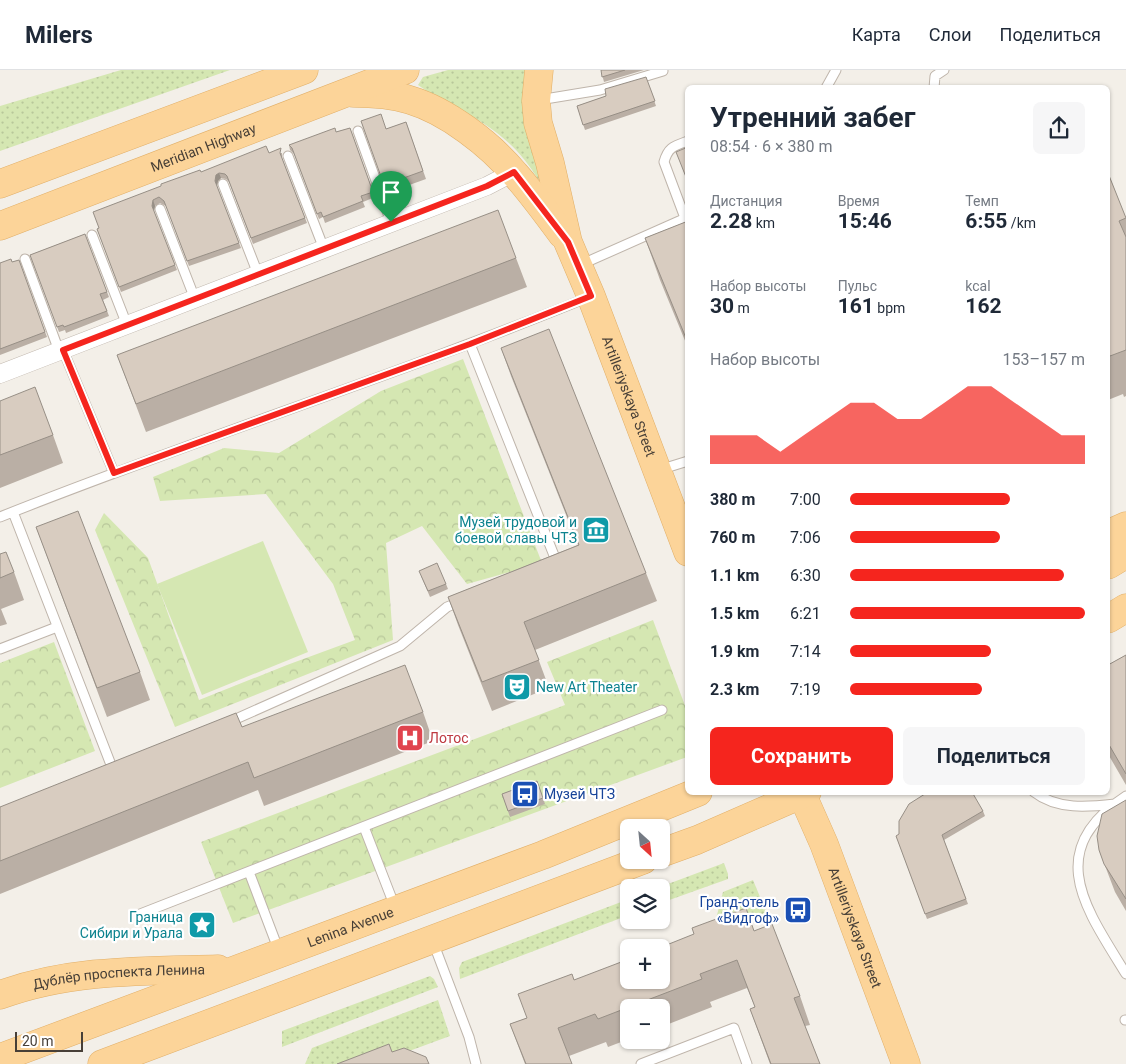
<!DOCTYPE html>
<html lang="ru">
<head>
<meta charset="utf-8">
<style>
  :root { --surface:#fff; --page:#f6f6f7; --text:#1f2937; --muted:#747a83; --line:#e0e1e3; --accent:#f5251e }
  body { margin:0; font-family:Roboto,sans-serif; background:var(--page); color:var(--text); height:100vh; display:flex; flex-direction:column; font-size:19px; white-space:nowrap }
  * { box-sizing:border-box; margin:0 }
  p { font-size:16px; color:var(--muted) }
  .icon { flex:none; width:28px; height:28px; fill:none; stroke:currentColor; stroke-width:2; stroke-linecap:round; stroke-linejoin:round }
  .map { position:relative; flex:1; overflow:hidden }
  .panel { position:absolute; left:685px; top:15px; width:425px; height:710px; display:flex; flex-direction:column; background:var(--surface); border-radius:8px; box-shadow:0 1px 4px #0004 }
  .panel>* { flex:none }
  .needle { width:32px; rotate:153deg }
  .controls { position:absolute; left:620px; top:749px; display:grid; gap:10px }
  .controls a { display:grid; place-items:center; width:50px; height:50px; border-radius:8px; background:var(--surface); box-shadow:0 1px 4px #0004; font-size:25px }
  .scale { position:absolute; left:15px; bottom:12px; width:68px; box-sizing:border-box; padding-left:5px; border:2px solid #473f37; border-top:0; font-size:14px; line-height:18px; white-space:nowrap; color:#473f37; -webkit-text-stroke:4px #fff; paint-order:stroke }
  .pin { position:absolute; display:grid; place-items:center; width:42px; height:42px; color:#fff; margin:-51px -21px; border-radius:50% 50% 50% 0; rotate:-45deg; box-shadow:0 0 5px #0007 }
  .pin .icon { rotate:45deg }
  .round { display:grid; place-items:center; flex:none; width:52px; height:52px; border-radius:8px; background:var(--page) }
  .head { display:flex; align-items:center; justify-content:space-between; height:85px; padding:0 25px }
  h1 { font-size:28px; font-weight:700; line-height:38px }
  .stats { display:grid; grid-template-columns:repeat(3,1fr); gap:8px; height:85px; padding:5px 25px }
  .stats div { display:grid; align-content:center }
  .stats b { font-size:21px; font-weight:700 }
  .stats small { font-size:14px; font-weight:400 }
  .stats p { font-size:14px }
  .chart { height:140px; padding:10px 25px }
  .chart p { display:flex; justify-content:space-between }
  .chart svg { width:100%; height:90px; margin-top:5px; fill:var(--accent); opacity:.7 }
  .button { display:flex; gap:10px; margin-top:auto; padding:10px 25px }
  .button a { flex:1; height:58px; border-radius:8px; background:var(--accent); color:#fff; font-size:20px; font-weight:700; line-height:58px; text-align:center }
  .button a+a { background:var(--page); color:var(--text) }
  ul { padding:0 25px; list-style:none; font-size:16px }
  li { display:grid; grid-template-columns:80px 60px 1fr; align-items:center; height:38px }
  li i { height:12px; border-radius:6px; background:var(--accent) }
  header { display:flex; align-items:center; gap:30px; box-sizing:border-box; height:70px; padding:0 25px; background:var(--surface); border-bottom:1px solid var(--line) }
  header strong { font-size:24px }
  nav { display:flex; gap:28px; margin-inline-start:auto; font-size:18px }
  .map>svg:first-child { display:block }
  .grass { fill:url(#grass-dots) }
  .forest { fill:url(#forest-crowns) }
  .garden { fill:#d5e7b2 }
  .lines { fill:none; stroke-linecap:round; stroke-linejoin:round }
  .service-casing { stroke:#bfb5ab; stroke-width:11 }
  .minor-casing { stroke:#bfb5ab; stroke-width:19 }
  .primary-casing { stroke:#e1af68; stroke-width:29 }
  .service { stroke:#fff; stroke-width:9 }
  .minor { stroke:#fff; stroke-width:18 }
  .primary { stroke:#fcd499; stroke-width:28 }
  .wall { fill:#baafa5 }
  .shaded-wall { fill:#978f86 }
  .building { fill:#d8ccc0; stroke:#978f86 }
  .route-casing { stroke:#fff; stroke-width:10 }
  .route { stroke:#f5251e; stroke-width:6 }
  .labels { text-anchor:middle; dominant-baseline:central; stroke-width:4.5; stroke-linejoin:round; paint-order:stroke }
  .street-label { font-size:14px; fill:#473f37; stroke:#fff }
  .culture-label { font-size:14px; fill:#0d838f; stroke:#fff; text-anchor:end }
  .health-label { font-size:14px; fill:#be3a42; stroke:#fff; text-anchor:start }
  .transit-label { font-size:14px; fill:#164399; stroke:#fff; text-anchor:start }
</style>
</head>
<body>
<header>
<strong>Milers</strong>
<nav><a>Карта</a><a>Слои</a><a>Поделиться</a></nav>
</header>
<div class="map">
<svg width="1126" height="994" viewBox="0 0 1126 994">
  <defs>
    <pattern id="grass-dots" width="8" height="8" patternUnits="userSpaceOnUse" patternTransform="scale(1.25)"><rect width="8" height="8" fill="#d5e7b2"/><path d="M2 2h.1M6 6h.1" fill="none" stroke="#b8c79a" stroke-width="1.8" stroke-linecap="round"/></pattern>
    <pattern id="forest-crowns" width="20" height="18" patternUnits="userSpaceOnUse" patternTransform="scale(1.25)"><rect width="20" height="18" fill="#d5e7b2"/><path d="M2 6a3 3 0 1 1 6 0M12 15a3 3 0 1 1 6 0" fill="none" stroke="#b8c79a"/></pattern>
  </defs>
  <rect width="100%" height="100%" fill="#f3efe8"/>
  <!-- grass -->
  <path class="grass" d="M121,0H230L0,81V36Z
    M448,0H527L542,109H538C527,91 514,76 497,63C473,44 443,33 418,15L423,7Z
    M724,793L728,804V809L661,833V818L660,817Z
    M753,810L768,846L711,868L723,822Z
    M629,829V845L460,909L459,898L462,892Z
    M430,906L434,909L438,917L282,977V961Z
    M438,930L450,966L374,994H305L312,978Z"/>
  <!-- forest -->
  <path class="forest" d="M463,289L542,493L467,514L422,456L386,473L393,570L175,657L95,460L104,443L148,488L199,630L287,595L355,570L333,514L266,424L160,431L153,407L224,378L279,383L381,321Z
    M653,550L687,641V687L233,853L201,772L565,635L547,592Z
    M54,572L95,681L0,718V593Z"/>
  <!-- garden -->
  <path class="garden" d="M263,471L308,582L202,625L157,514Z"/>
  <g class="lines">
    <!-- service casing -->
    <g class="service-casing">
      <path id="service" d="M826,18L836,0
        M934,18L935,6L944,0
        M539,30L600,20L663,1
        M358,61L391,152
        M288,86L324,179
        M223,114L258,204
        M160,139L195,229
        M685,148L664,92C668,77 674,76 688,71
        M92,165L127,255
        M25,189L59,281
        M580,195L688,147
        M470,274L557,493L555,494
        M63,280L114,403
        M659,400L688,391
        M13,442L113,700
        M0,447C195,369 395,306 589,227
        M0,579L57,557
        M229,652L400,576L447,537L462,531
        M1034,722C1057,740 1088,737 1115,734
        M1126,726C1041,781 1087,840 1126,904
        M364,757L395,837
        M249,802L279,881
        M140,844L662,640
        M433,872L469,967L476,994
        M1125,950H1126
        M641,994L734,958L747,994"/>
    </g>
    <!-- minor casing -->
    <g class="minor-casing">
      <path id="minor" d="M0,304L487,116L514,102"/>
    </g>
    <!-- primary casing -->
    <g class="primary-casing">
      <g id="primary">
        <path id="s1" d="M539,0L536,31L538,53L550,93L568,172L591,226L688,482"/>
        <path d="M353,23C372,23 391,24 410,30C447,41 490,74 515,104C532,123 547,144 562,164"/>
        <path d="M0,114L304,0"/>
        <path id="s2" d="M0,156L405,0"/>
        <path d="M1108,464L1126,456"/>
        <path d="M1108,495L1126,484"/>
        <path d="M1108,549L1126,538"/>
        <path id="s3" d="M801,722L824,774L906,994"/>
        <path d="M661,783L697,770L807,722"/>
        <path id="s4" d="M0,925C70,899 145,901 218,899"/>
        <path id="s5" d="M0,988L543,785L698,722"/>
        <path d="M102,994L643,790"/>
      </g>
    </g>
    <!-- service -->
    <use href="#service" class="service"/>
    <!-- minor -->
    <use href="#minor" class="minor"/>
    <!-- primary -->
    <use href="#primary" class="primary"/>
  </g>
  <!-- wall -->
  <path class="wall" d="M601,0H644L604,12Z
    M646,7L656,36L585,60L577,36L606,26Z
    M361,51L386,59L406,52L426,109L387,123Z
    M350,58L375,127L363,132L365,137L325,153L323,147L319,149L294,84L290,80L289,75L336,62Z
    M269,83H282V88L307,153L253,174L229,112L226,109L221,108L218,111L217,116L241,178L189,196L166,136L160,133L155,136L154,141L177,200L121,222L97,159L201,102Z
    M1108,103L1126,149V326L1124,327L1123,324L1108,330Z
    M688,151V278L660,210L645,168Z
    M85,164L109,227L103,230L109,246L66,263L65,260L59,262L30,185Z
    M516,188L527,217L146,362L117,285Z
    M19,190L47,267L0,285V193L12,192Z
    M501,278L646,503L657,531L535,580L549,618L492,641L458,555L448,527L578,475L511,306Z
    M0,331L53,365L63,393L0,418Z
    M36,457L140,602L150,630L107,647Z
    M0,484L14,502L24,530L1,539L7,554L0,556Z
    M421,506L446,514L448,519L430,527Z
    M1126,585V715L1108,684V595Z
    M423,642L433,671L264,736L258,720L0,824V737L242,657Z
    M537,711L545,734L510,747L502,724Z
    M1126,730V841L1115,822L1099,780Z
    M983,741L985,746L944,770L968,834L927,849L896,766Z
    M754,861L800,926L810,955L805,956L820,994H770L750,939L755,937L747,918L710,932L712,937L661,957V938H629V969L608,977L606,972L569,986L572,994H525L510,954L527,948L574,910Z"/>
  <!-- shaded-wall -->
  <path class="shaded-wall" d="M219,103L221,108L218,111L217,116L215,111L216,105Z
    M153,130L155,136L154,141L152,136Z"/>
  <!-- building -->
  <path class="building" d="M601,0H625L602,7Z
    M646,7L655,31L583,55L577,36L606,26L605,19Z
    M381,44L386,59L406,52L423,101L384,115L361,51Z
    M335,58L336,62L350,58L373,122L361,126L363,131L323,147L321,142L317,144L292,78L289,75Z
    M266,76L269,83L281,78L280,83L305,148L251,168L227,106L225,104L219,103L216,105L215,111L239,173L187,191L164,131L159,127L153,130L152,136L175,195L119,217L97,159L99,158L93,142L161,116V114L200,100L201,102Z
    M688,77V112L676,82Z
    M1108,103L1126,148L1119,151L1126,167V280L1110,286L1109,284H1108Z
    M498,140L516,188L136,334L117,285Z
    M688,151V273L645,168Z
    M85,164L107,222L100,224L107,241L64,257L63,255L57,257L30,185Z
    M11,189L12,192L19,190L45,262L0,279V193Z
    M549,259L646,503L524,552L539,590L482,612L448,527L579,475L501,278Z
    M35,317L53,365L0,385V331Z
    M78,441L140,602L97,618L36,457Z
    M6,482L14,502L0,508V484Z
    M437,493L446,514L428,521L419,501Z
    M1126,585V704L1108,673V595Z
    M405,595L423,642L254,708L248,692L0,791V737L236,643L242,657Z
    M537,711L543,728L508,741L502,724Z
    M928,722H972L983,741L942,765L966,829L925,844L896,766L899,764V751L909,734Z
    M1126,730V829L1104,794L1099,780L1097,766L1102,744Z
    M746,838L754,861L772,854L800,926L794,928L820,994H771L750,939L755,937L737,890L700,904L702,909L598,949L595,944L558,958L572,994H526L510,954L527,948L518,924L572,904L574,910L629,889V910H661V878H659L694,864L692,858Z
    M389,974L392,982L404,978L426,987L429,994H337Z"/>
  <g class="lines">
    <!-- route casing -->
    <g class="route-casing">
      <path id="route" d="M514,102L568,172L591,226L470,274L114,403L63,280L487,116Z"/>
    </g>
    <!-- route -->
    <use href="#route" class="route"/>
  </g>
  <!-- icons -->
  <defs>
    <g id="museum-square" transform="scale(1.4375)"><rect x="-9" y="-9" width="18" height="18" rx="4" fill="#0f9aa8" stroke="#fff"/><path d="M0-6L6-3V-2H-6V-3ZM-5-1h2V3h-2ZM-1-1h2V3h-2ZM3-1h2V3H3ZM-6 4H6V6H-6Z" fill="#fff"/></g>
    <g id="theatre-square" transform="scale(1.4375)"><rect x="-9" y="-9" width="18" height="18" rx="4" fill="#0f9aa8" stroke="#fff"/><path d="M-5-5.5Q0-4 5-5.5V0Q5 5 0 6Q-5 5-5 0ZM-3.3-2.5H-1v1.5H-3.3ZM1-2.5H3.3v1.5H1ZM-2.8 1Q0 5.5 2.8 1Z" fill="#fff"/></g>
    <g id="hospital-square" transform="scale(1.4375)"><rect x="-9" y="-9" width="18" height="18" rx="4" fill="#e0444e" stroke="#fff"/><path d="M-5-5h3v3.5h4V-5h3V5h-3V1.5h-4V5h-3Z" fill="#fff"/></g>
    <g id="bus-square" transform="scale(1.4375)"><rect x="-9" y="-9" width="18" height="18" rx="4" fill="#1a4fb4" stroke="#fff"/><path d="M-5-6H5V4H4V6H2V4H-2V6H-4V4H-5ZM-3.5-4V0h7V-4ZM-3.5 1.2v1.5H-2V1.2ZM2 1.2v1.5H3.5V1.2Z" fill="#fff"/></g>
    <g id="sight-square" transform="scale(1.4375)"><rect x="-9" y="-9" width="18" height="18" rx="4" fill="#0f9aa8" stroke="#fff"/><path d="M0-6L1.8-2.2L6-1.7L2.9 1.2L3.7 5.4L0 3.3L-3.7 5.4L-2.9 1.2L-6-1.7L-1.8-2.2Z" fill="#fff"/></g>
  </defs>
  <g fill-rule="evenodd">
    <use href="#museum-square" x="596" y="460"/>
    <use href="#theatre-square" x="517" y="617"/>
    <use href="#hospital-square" x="410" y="668"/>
    <use href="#bus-square" x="525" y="724"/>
    <use href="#bus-square" x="798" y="840"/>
    <use href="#sight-square" x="202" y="855"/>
  </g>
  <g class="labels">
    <!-- street labels -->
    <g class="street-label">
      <text stroke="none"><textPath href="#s2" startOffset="218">Meridian Highway</textPath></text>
      <text stroke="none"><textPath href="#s1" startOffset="342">Artilleriyskaya Street</textPath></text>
      <text stroke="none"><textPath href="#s5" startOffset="374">Lenina Avenue</textPath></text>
      <text stroke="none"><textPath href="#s3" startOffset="146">Artilleriyskaya Street</textPath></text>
      <text stroke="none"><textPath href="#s4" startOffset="121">Дублёр проспекта Ленина</textPath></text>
    </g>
    <!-- culture labels -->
    <g class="culture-label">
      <text x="577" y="452">Музей трудовой и<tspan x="577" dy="16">боевой славы ЧТЗ</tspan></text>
      <text x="536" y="617" text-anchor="start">New Art Theater</text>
      <text x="183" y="847">Граница<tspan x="183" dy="16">Сибири и Урала</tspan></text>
    </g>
    <!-- health labels -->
    <g class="health-label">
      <text x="429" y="668">Лотос</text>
    </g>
    <!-- transit labels -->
    <g class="transit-label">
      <text x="544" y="724">Музей ЧТЗ</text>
      <text x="779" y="832" text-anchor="end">Гранд-отель<tspan x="779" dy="16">«Видгоф»</tspan></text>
    </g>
  </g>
</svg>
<div class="controls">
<a><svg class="needle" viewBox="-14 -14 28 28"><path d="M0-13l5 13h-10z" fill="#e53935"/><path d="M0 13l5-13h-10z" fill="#747a83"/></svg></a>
<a><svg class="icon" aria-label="layers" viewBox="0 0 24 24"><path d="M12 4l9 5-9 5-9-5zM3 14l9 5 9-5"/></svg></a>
<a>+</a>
<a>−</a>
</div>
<div class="scale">20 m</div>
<div class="pin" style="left:391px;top:152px;background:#1e9e55"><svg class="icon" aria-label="arrive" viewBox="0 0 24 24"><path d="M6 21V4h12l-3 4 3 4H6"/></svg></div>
<section class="panel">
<div class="head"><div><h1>Утренний забег</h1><p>08:54 · 6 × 380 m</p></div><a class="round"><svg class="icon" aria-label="share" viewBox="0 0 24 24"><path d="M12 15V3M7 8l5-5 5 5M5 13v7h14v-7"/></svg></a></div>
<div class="stats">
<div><p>Дистанция</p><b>2.28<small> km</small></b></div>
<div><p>Время</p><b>15:46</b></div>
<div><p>Темп</p><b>6:55<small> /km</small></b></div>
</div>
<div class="stats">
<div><p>Набор высоты</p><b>30<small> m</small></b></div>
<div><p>Пульс</p><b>161<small> bpm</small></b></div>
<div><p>kcal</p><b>162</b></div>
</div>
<div class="chart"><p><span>Набор высоты</span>153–157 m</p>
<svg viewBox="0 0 160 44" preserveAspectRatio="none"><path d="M0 44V30L10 30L20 30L30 38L40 30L50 22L60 14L70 14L80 22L90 22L100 14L110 6L120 6L130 14L140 22L150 30L160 30V44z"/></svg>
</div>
<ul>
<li><b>380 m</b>7:00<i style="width:68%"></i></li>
<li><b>760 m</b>7:06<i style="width:64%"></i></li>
<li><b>1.1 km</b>6:30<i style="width:91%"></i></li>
<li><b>1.5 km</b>6:21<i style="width:100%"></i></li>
<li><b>1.9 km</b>7:14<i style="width:60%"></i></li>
<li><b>2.3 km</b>7:19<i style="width:56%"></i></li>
</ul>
<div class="button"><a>Сохранить</a><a>Поделиться</a></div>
</section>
</div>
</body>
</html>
